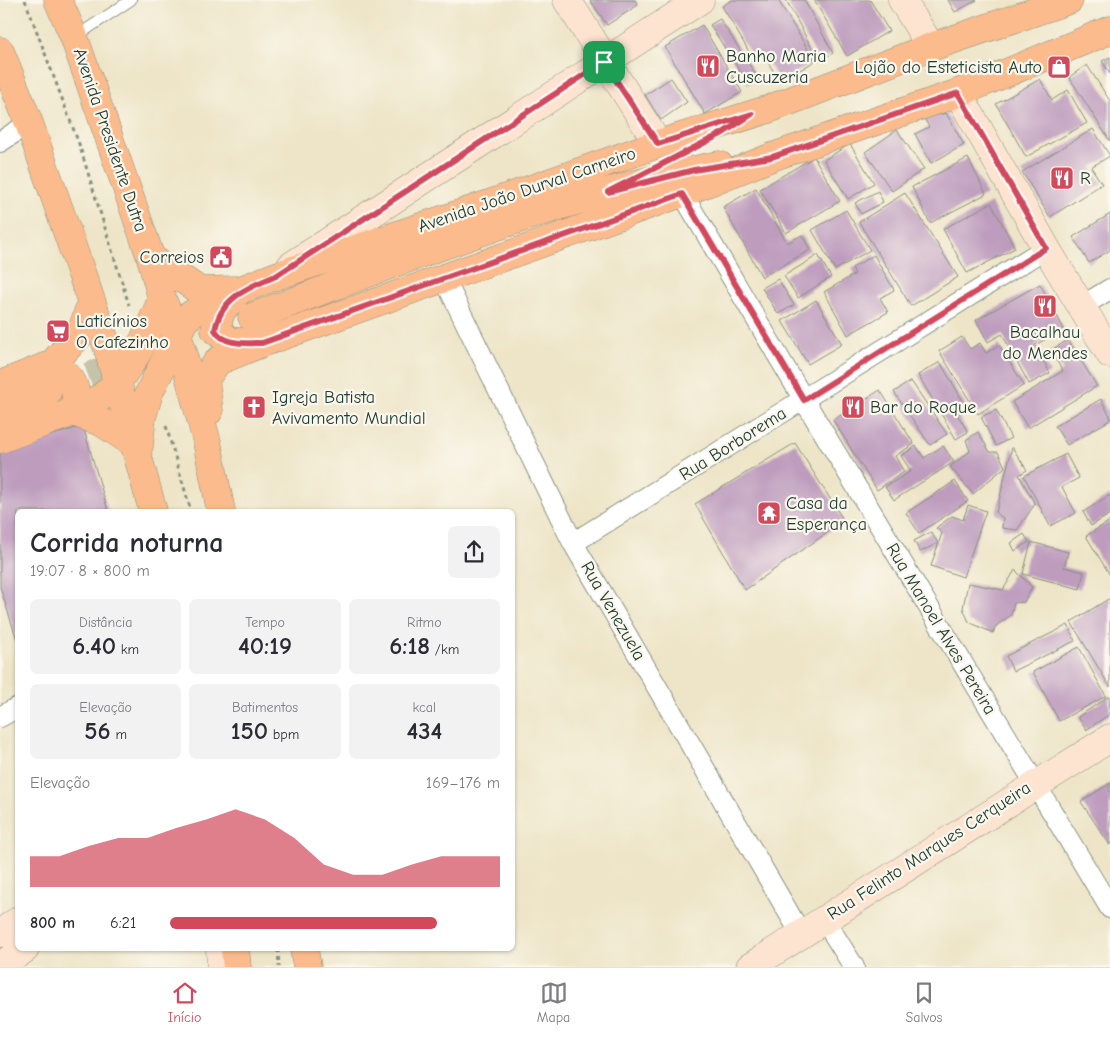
<!DOCTYPE html>
<html lang="pt">
<head>
<meta charset="utf-8">
<style>
  :root { --surface:#fff; --page:#f2f2f3; --text:#2b2b33; --muted:#7c7c81; --line:#e1e1e2; --accent:#d1495b }
  body { margin:0; font-family:"Comic Neue",sans-serif; background:var(--page); color:var(--text); height:100vh; display:flex; flex-direction:column; font-size:19px; white-space:nowrap }
  * { box-sizing:border-box; margin:0 }
  p { font-size:16px; color:var(--muted) }
  .icon { flex:none; width:28px; height:28px; fill:none; stroke:currentColor; stroke-width:2; stroke-linecap:round; stroke-linejoin:round }
  .map { position:relative; flex:1; overflow:hidden }
  .details { position:absolute; left:15px; top:509px; width:500px; height:442px; display:flex; flex-direction:column; background:var(--surface); border-radius:8px; box-shadow:0 1px 4px #0004 }
  .details>* { flex:none }
  .pin { position:absolute; display:grid; place-items:center; width:42px; height:42px; color:#fff; margin:-21px; border-radius:10px; box-shadow:0 2px 8px #0006 }
  .round { display:grid; place-items:center; flex:none; width:52px; height:52px; border-radius:8px; background:var(--page) }
  .headline { display:flex; align-items:center; justify-content:space-between; height:85px; padding:0 15px }
  h1 { font-size:28px; font-weight:800; line-height:38px }
  .figures { display:grid; grid-template-columns:repeat(3,1fr); gap:8px; height:85px; padding:5px 15px }
  .figures div { display:grid; align-content:center; border-radius:8px; background:var(--page); text-align:center }
  .figures b { font-size:25px; font-weight:800 }
  .figures small { font-size:14px; font-weight:400 }
  .figures p { font-size:14px }
  .chart { height:140px; padding:10px 15px }
  .chart p { display:flex; justify-content:space-between }
  .chart svg { width:100%; height:90px; margin-top:5px; fill:var(--accent); opacity:.7 }
  ul { padding:0 15px; list-style:none; font-size:16px }
  li { display:grid; grid-template-columns:80px 60px 1fr; align-items:center; height:38px }
  li i { height:12px; border-radius:6px; background:var(--accent) }
  .tabs { display:flex; justify-content:space-around; align-items:center; height:70px; border-top:1px solid var(--line); background:var(--surface); font-size:14px; color:var(--muted) }
  .tabs a { display:grid; justify-items:center; gap:2px }
  .tabs .current { color:var(--accent) }
  .map>svg:first-child { display:block }
  .building { fill:#be9cbe }
  .lines { fill:none; stroke-linecap:round; stroke-linejoin:round }
  .primary-tunnel { stroke:#c5c3aa; stroke-width:28; stroke-dasharray:28 14; stroke-linecap:butt }
  .lane-casing { stroke:#86917e; stroke-width:12 }
  .street-casing { stroke:#86917e; stroke-width:22 }
  .secondary-casing { stroke:#86917e; stroke-width:29 }
  .primary-casing { stroke:#86917e; stroke-width:29 }
  .highway-casing { stroke:#86917e; stroke-width:29 }
  .path { stroke:#86917e; stroke-width:3; stroke-dasharray:4 4; stroke-linecap:butt }
  .lane { stroke:#fff; stroke-width:10 }
  .street { stroke:#fff; stroke-width:20 }
  .secondary { stroke:#fde4d1; stroke-width:28 }
  .primary { stroke:#fbbb8c; stroke-width:28 }
  .highway { stroke:#fbbb8c; stroke-width:28 }
  .route-casing { stroke:#fff; stroke-width:10 }
  .route { stroke:#d1495b; stroke-width:6 }
  .labels { text-anchor:middle; dominant-baseline:central; stroke-width:4.5; stroke-linejoin:round; paint-order:stroke }
  .poi-label { font-size:18px; fill:#1f3d34; stroke:#fbf7ec; text-anchor:start }
  .street-label { font-size:18px; fill:#1f3d34; stroke:#fbf7ec }
</style>
</head>
<body>
<div class="map">
<svg width="1110" height="967" viewBox="0 0 1110 967">
  <rect width="100%" height="100%" fill="#fbf7ec"/>
  <filter id="ink" filterUnits="userSpaceOnUse"><feTurbulence type="fractalNoise" baseFrequency=".02" numOctaves="2"/><feDisplacementMap in="SourceGraphic" scale="10" xChannelSelector="R" yChannelSelector="G"/><feConvolveMatrix kernelMatrix="1 2 1 2 8 2 1 2 1" color-interpolation-filters="sRGB"/></filter>
  <filter id="wash" filterUnits="userSpaceOnUse"><feTurbulence type="fractalNoise" baseFrequency=".0096" numOctaves="4" result="noise"/><feDisplacementMap in="SourceGraphic" scale="20" xChannelSelector="R" yChannelSelector="G"/><feGaussianBlur stdDeviation="1.12" result="paint"/><feColorMatrix in="noise" values="0 0 0 0 0 0 0 0 0 0 0 0 0 0 0 0 0 1.4 0 .05"/><feComposite in="paint" operator="in"/></filter>
  <g filter="url(#wash)">
    <rect width="100%" height="100%" fill="#eee5c8"/>
    <g id="blocks">
      <!-- building -->
      <path class="building" d="M590,0H635L638,5L607,25Z
        M732,0H778L815,61L780,82L763,54L754,60L722,6Z
        M786,0H804L833,53L819,61Z
        M814,0H870L889,31L847,56Z
        M948,0H977L955,12Z
        M720,19L758,78L748,84L710,25Z
        M702,25L742,92L705,114L665,47Z
        M1110,57V74L1102,61Z
        M1087,65L1110,101V141L1069,77Z
        M671,78L687,102L661,120L645,95Z
        M1040,79L1052,100L1068,90L1087,123L1026,157L996,104Z
        M946,113L964,145L931,163L915,134L929,127L924,118Z
        M1093,129L1110,156L1091,167L1102,184L1050,217L1022,172Z
        M897,130L924,169L892,191L865,152Z
        M850,144L874,183L848,199L824,160Z
        M814,157L840,201L786,233L760,189Z
        M968,158L986,194L930,223L912,187Z
        M756,188L787,243L802,235L810,250L762,277L723,207Z
        M878,191L883,202L861,214L855,203Z
        M905,193L958,277L911,306L859,222Z
        M991,203L1015,248L967,273L943,229Z
        M846,210L870,250L835,270L812,230Z
        M1110,214V250L1089,263L1073,237Z
        M818,255L831,277L798,298L784,276Z
        M874,255L894,290L880,298L888,312L848,335L824,292L855,274L852,268Z
        M778,279L794,305L778,314L762,288Z
        M1040,284L1064,329L1035,345L1050,373L1029,384L1002,334L988,342L976,320Z
        M816,300L842,344L808,364L782,321Z
        M962,337L970,349L980,343L986,353L999,345L1024,385L978,414L939,351Z
        M1068,340L1097,386L1028,428L1012,402L1063,371L1050,351Z
        M940,362L967,408L957,414L968,432L956,439L918,375Z
        M911,381L947,434L930,445L894,392Z
        M880,390L914,444L895,456L904,472L877,490L833,420Z
        M1101,399L1110,416V420L1067,445L1055,426Z
        M996,410L1011,438L996,446L981,417Z
        M83,426L108,511H18L17,640L0,587V450Z
        M978,432L990,452H998L1005,467L973,494L950,467L970,451L966,440Z
        M795,443L844,521L745,590L695,504Z
        M916,446L924,458L943,446L954,462L894,500L885,487L911,471L901,456Z
        M1012,447L1027,470L1019,475L1035,504L1017,530L1002,528L1003,518L996,513Z
        M1066,454L1079,478L1062,487L1076,513L1050,526L1024,476Z
        M955,481L968,501L919,533L906,513Z
        M1110,495V514L1091,526L1083,512Z
        M968,505L986,511L963,577L931,566L942,533L936,528L952,516L963,520Z
        M1110,521V575L1086,536Z
        M931,532L938,543L920,552L914,541Z
        M1024,534L1029,542L1015,551L1011,543Z
        M1031,542L1068,552L1064,567L1084,572L1080,589L1023,574Z
        M1015,570L1032,587L1024,602L1014,603L1011,615L996,626L993,633L969,622L963,608L968,583L1003,590Z
        M1110,598V687L1071,622Z
        M1068,625L1075,641L1013,671L1006,656Z
        M1079,647L1106,696L1059,721L1033,672Z
        M1109,696L1110,714L1086,730L1078,717Z
        M1110,783V845L1081,802Z"/>
    </g>
  </g>
  <g filter="url(#ink)">
    <use href="#blocks" fill-opacity="0" stroke="#86917e" stroke-width="1"/>
    <g class="lines">
      <!-- primary-tunnel -->
      <path class="primary-tunnel" d="M49,391L252,317"/>
      <!-- lane casing -->
      <g class="lane-casing">
        <path id="lane" d="M75,37L131,0"/>
      </g>
      <!-- street casing -->
      <g class="street-casing">
        <path id="street" d="M0,142L29,123
          M682,193L804,400L1110,908
          M444,278L573,543L801,934
          M1082,306L1110,289
          M573,543L1046,248
          M0,717L18,707
          M824,919L854,967"/>
      </g>
      <!-- secondary casing -->
      <g class="secondary-casing">
        <path id="secondary" d="M567,0L658,144
          M902,0L931,47
          M958,93L1046,248L1110,354
          M291,266L700,0
          M0,933L18,921
          M220,949L221,967
          M0,966L25,949
          M750,967L1110,738"/>
      </g>
      <!-- primary casing -->
      <g class="primary-casing">
        <path id="primary" d="M1069,0L931,47L769,109L658,144L492,203L276,276L240,290L222,310L215,330L229,341L262,343L682,193L772,157L958,93L1110,30
          M252,317C402,261 562,195 719,165
          M0,385L52,364C73,376 80,389 73,412L0,439
          M0,411L47,393"/>
      </g>
      <!-- highway casing -->
      <g class="highway-casing">
        <path id="highway" d="M58,0L74,37L151,258L162,299L178,336L207,442L221,511
          M0,51L29,123L108,349L153,511
          M151,258L200,291L234,290
          M52,364L81,333L91,303
          M209,411L205,379L218,361L262,343
          M73,412C83,407 95,402 104,395C133,370 147,334 162,299
          M73,412L101,422L133,443
          M139,446L142,417L149,393L185,319L195,312L240,290
          M235,949L237,967
          M304,949L307,967"/>
      </g>
      <!-- path -->
      <path class="path" d="M25,0L79,144L129,305
        M166,426L191,511
        M278,949L279,967"/>
      <!-- lane -->
      <use href="#lane" class="lane"/>
      <!-- street -->
      <use href="#street" class="street"/>
      <!-- secondary -->
      <use href="#secondary" class="secondary"/>
      <!-- primary -->
      <use href="#primary" class="primary"/>
      <!-- highway -->
      <use href="#highway" class="highway"/>
    </g>
  </g>
  <g class="lines" filter="url(#ink)">
    <!-- route casing -->
    <g class="route-casing">
      <path id="route" d="M604,62L658,144L752,114L723,133L608,192L694,170L772,157L958,93L1046,248L804,400L682,194L262,343C247,343 224,346 215,330C221,297 249,287 276,276Z"/>
    </g>
    <!-- route -->
    <use href="#route" class="route"/>
  </g>
  <!-- icons -->
  <defs>
    <g id="restaurant-square" transform="scale(1.25)"><rect x="-9" y="-9" width="18" height="18" rx="4" fill="#d1495b" stroke="#fbf7ec"/><path d="M-5-6h1v4h1v-4h1v4h1v-4h1v5L-1.5 .5V6h-2V.5L-5-1ZM5-6V6H3V1.5H1.5Q1.5-4 5-6Z" fill="#fff"/></g>
    <g id="shop-square" transform="scale(1.25)"><rect x="-9" y="-9" width="18" height="18" rx="4" fill="#d1495b" stroke="#fbf7ec"/><path d="M-5-2.5h2.3a2.7 3.5 0 0 1 5.4 0H5L5.5 6h-11ZM-1.5-2.5h3a1.5 2.3 0 0 0-3 0Z" fill="#fff"/></g>
    <g id="civic-square" transform="scale(1.25)"><rect x="-9" y="-9" width="18" height="18" rx="4" fill="#d1495b" stroke="#fbf7ec"/><path d="M-.6-6.5H3V-4.5H.6V-3L4-1V1h2V6H-6V1h2V-1L-.6-3ZM-1.2 2.5V6h2.4V2.5Z" fill="#fff"/></g>
    <g id="supermarket-square" transform="scale(1.25)"><rect x="-9" y="-9" width="18" height="18" rx="4" fill="#d1495b" stroke="#fbf7ec"/><path d="M-6-5.5h2.5l.6 2H6L4.5 2H-2.5L-4.4-4H-6ZM-1.5 3.2a1.3 1.3 0 1 0 .1 0ZM3 3.2a1.3 1.3 0 1 0 .1 0Z" fill="#fff"/></g>
    <g id="church-square" transform="scale(1.25)"><rect x="-9" y="-9" width="18" height="18" rx="4" fill="#d1495b" stroke="#fbf7ec"/><path d="M-1.2-6h2.4v3.5h3.3v2.4h-3.3V6h-2.4V-.1h-3.3v-2.4h3.3Z" fill="#fff"/></g>
    <g id="temple-square" transform="scale(1.25)"><rect x="-9" y="-9" width="18" height="18" rx="4" fill="#d1495b" stroke="#fbf7ec"/><path d="M0-6L5-2H3V0L6.5 2.5H4V6H1.5V3h-3V6H-4V2.5H-6.5L-3 0V-2H-5Z" fill="#fff"/></g>
  </defs>
  <g fill-rule="evenodd">
    <use href="#restaurant-square" x="708" y="66"/>
    <use href="#shop-square" x="1059" y="67"/>
    <use href="#restaurant-square" x="1062" y="178"/>
    <use href="#civic-square" x="221" y="257"/>
    <use href="#restaurant-square" x="1045" y="306"/>
    <use href="#supermarket-square" x="58" y="331"/>
    <use href="#church-square" x="254" y="407"/>
    <use href="#restaurant-square" x="853" y="407"/>
    <use href="#temple-square" x="769" y="513"/>
  </g>
  <g class="labels">
    <!-- poi labels -->
    <g class="poi-label">
      <text x="726" y="56">Banho Maria<tspan x="726" dy="21">Cuscuzeria</tspan></text>
      <text x="1042" y="67" text-anchor="end">Lojão do Esteticista Auto</text>
      <text x="1080" y="178">R</text>
      <text x="204" y="257" text-anchor="end">Correios</text>
      <text x="76" y="321">Laticínios<tspan x="76" dy="21">O Cafezinho</tspan></text>
      <text x="1045" y="332" text-anchor="middle">Bacalhau<tspan x="1045" dy="21">do Mendes</tspan></text>
      <text x="272" y="397">Igreja Batista<tspan x="272" dy="21">Avivamento Mundial</tspan></text>
      <text x="870" y="407">Bar do Roque</text>
      <text x="786" y="503">Casa da<tspan x="786" dy="21">Esperança</tspan></text>
    </g>
    <!-- street labels -->
    <g class="street-label">
      <text transform="translate(110 140) rotate(71)">Avenida Presidente Dutra</text>
      <text transform="translate(527 190) rotate(-19)">Avenida João Durval Carneiro</text>
      <text transform="translate(733 444) rotate(-32)">Rua Borborema</text>
      <text transform="translate(613 611) rotate(60)">Rua Venezuela</text>
      <text transform="translate(941 629) rotate(59)">Rua Manoel Alves Pereira</text>
      <text transform="translate(929 851) rotate(-33)">Rua Felinto Marques Cerqueira</text>
    </g>
  </g>
</svg>
<div class="pin" style="left:604px;top:62px;background:#1e9e55"><svg class="icon" aria-label="arrive" viewBox="0 0 24 24"><path d="M6 21V4h12l-3 4 3 4H6"/></svg></div>
<section class="details">
<div class="headline"><div><h1>Corrida noturna</h1><p>19:07 · 8 × 800 m</p></div><a class="round"><svg class="icon" aria-label="share" viewBox="0 0 24 24"><path d="M12 15V3M7 8l5-5 5 5M5 13v7h14v-7"/></svg></a></div>
<div class="figures">
<div><p>Distância</p><b>6.40<small> km</small></b></div>
<div><p>Tempo</p><b>40:19</b></div>
<div><p>Ritmo</p><b>6:18<small> /km</small></b></div>
</div>
<div class="figures">
<div><p>Elevação</p><b>56<small> m</small></b></div>
<div><p>Batimentos</p><b>150<small> bpm</small></b></div>
<div><p>kcal</p><b>434</b></div>
</div>
<div class="chart"><p><span>Elevação</span>169–176 m</p>
<svg viewBox="0 0 160 44" preserveAspectRatio="none"><path d="M0 44V29L10 29L20 24L30 20L40 20L50 15L60 11L70 6L80 11L90 20L100 33L110 38L120 38L130 33L140 29L150 29L160 29V44z"/></svg>
</div>
<ul>
<li><b>800 m</b>6:21<i style="width:81%"></i></li>
</ul>
</section>
</div>
<nav class="tabs">
<a class="current"><svg class="icon" aria-label="home" viewBox="0 0 24 24"><path d="M3 11l9-7 9 7M6 9v11h12V9"/></svg>Início</a>
<a><svg class="icon" aria-label="map" viewBox="0 0 24 24"><path d="M3 6l6-2 6 2 6-2v14l-6 2-6-2-6 2zM9 4v14M15 6v14"/></svg>Mapa</a>
<a><svg class="icon" aria-label="saved" viewBox="0 0 24 24"><path d="M7 4h10v16l-5-4-5 4z"/></svg>Salvos</a>
</nav>
</body>
</html>
